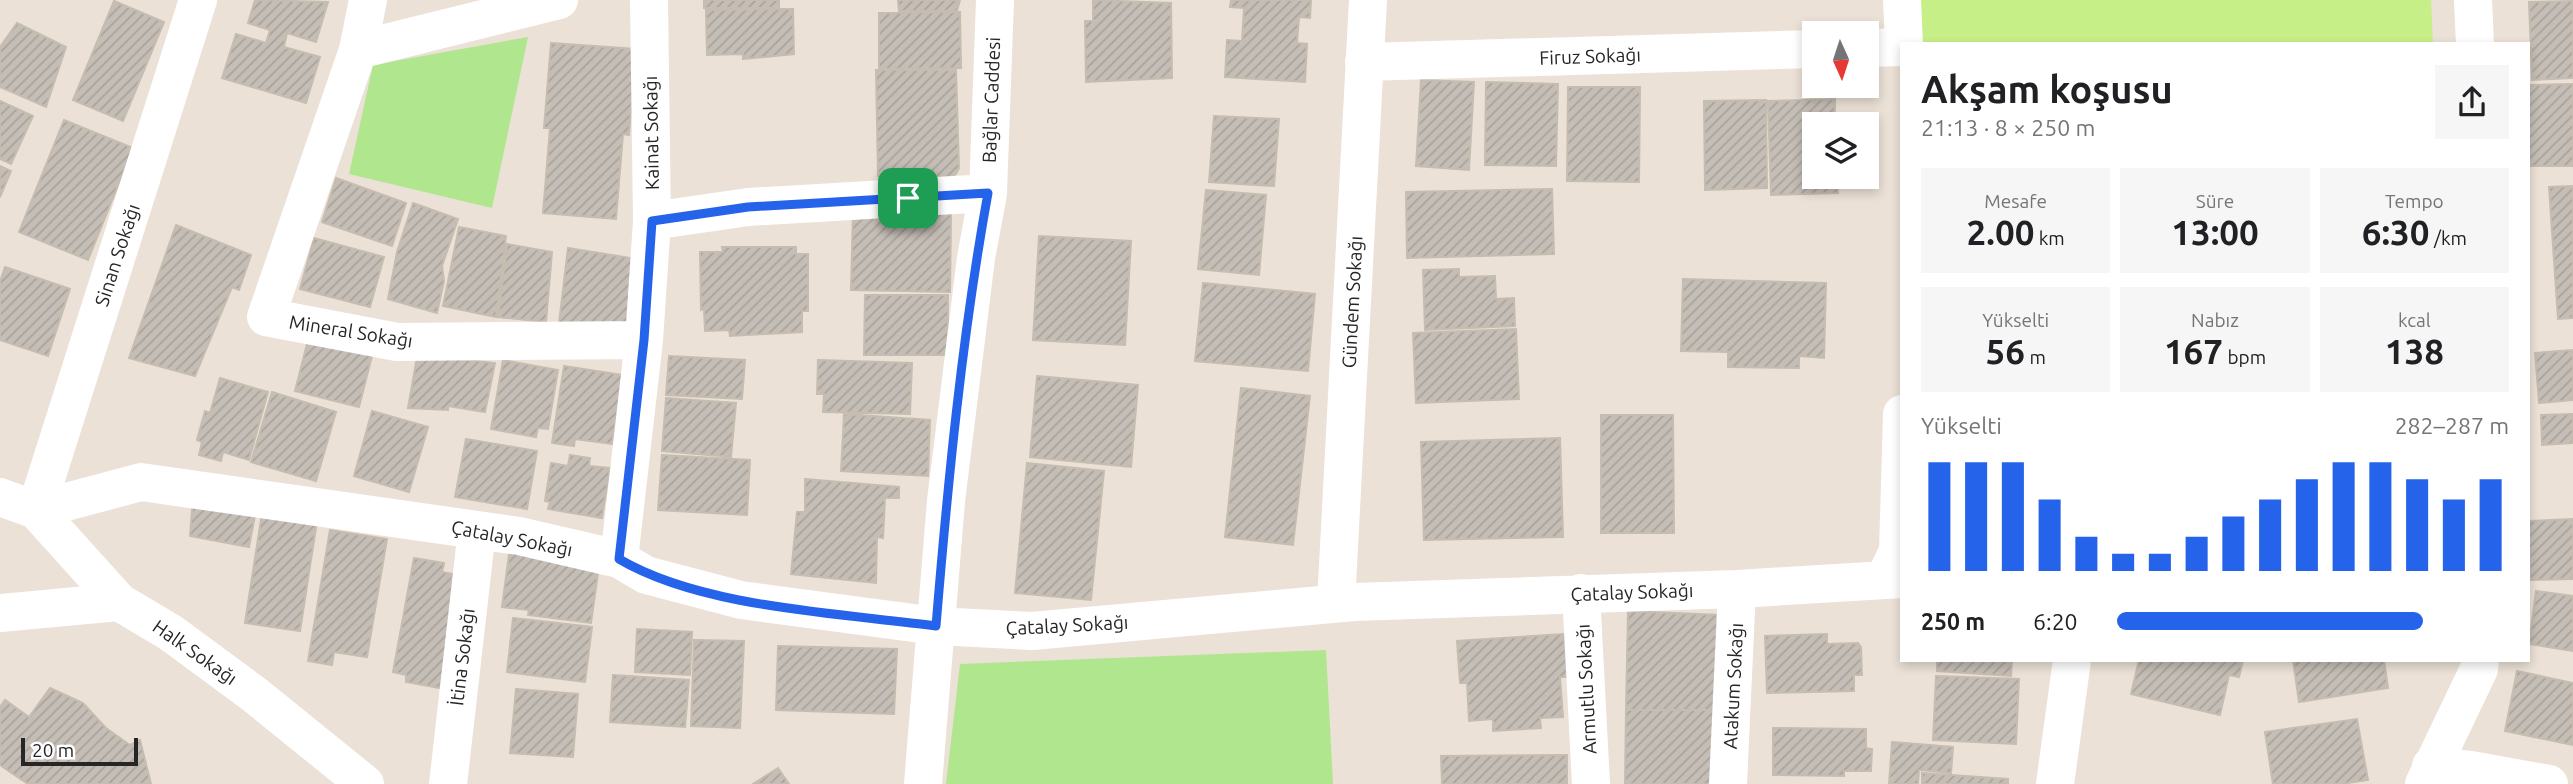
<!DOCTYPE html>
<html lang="tr">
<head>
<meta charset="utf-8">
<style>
  :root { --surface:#fff; --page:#f6f6f6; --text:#202124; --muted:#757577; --accent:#2563eb }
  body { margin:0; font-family:Ubuntu,sans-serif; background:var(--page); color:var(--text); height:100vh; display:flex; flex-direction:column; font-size:26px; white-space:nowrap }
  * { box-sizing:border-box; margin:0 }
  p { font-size:23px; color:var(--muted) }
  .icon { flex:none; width:38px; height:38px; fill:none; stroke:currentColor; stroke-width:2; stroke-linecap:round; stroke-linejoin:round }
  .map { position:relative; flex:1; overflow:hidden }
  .details { position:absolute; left:1900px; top:42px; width:630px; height:620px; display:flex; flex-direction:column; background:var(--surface); border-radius:0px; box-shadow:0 4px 10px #0003 }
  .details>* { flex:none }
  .needle { width:46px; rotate:177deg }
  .controls { position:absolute; left:1802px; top:21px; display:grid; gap:14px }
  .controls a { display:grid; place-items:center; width:77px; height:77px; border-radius:0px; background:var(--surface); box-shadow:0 4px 10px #0003; font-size:35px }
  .scale { position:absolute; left:21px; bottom:18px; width:117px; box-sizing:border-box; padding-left:7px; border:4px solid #262626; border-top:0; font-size:19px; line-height:24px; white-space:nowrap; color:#262626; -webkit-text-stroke:5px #fff; paint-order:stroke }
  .pin { position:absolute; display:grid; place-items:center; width:60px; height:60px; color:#fff; margin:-30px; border-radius:14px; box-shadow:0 4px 10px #0006 }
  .round { display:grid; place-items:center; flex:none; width:74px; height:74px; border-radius:0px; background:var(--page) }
  .headline { display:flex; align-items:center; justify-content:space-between; height:119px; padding:0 21px }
  h1 { font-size:38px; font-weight:600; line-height:52px }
  .stats { display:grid; grid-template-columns:repeat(3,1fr); gap:10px; height:119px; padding:7px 21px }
  .stats div { display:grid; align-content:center; border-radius:0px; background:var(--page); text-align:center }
  .stats b { font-size:35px; font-weight:600 }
  .stats small { font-size:19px; font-weight:400 }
  .stats p { font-size:19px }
  .chart { height:196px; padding:14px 21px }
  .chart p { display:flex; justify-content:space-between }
  .chart svg { width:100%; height:126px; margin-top:7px; stroke:var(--accent); stroke-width:6 }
  ul { padding:0 21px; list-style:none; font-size:23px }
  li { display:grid; grid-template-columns:112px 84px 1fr; align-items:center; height:52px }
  li i { height:18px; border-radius:9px; background:var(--accent) }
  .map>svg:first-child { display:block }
  .grass { fill:#afe68e }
  .pitch { fill:#c7ef88 }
  .building { fill:url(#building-hatch); stroke:#c6bdb0; stroke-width:2 }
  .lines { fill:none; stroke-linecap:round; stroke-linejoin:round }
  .minor { stroke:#fff; stroke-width:38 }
  .route-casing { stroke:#fff; stroke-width:14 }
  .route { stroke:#2563eb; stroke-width:9 }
  .labels { text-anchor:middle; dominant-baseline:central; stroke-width:7; stroke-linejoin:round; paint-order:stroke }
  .street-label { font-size:19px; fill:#262626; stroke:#fff }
</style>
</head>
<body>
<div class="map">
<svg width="2573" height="784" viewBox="0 0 2573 784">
  <defs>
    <pattern id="building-hatch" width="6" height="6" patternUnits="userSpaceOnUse" patternTransform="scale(1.75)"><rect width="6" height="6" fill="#c5beb6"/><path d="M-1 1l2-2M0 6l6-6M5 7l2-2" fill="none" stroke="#a9a39c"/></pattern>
  </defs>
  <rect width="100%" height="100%" fill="#ebe1d6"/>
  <!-- grass -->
  <path class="grass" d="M528,37L492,208L349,174L373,65Z
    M1326,650L1333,784H946L960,664Z"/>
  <!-- pitch -->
  <path class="pitch" d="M1918,0H2431L2433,44H1918Z"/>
  <!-- building -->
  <path class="building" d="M255,0L328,2L316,42L287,33L284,47L320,57L306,103L222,78L236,34L266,43L270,30L248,23Z
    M704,0H779V8H704Z
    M898,0H960L957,11H899Z
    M1093,0L1171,3L1172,78L1086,82L1085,21H1093Z
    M1231,0H1311L1310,18L1299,17L1297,43L1307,44L1305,82L1225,77L1227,40L1242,41L1244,8L1230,7Z
    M114,1L164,22L123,121L73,100Z
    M2573,1V78L2532,80L2529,2Z
    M793,9L794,54L743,59V54L707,55L706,10Z
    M960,12L961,68L879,69V13Z
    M17,23L66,47L46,107L0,87V47Z
    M551,43L636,49L629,135L623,134L616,219L543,213L550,128H544Z
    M876,70H956L959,168L956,174L951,177L878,176Z
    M1421,80L1474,82L1469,170L1416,166Z
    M1486,82L1558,84L1556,166L1485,165Z
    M2573,84V166H2529V85Z
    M1568,87H1640L1639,182L1567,181Z
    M1835,99V124H1815V177H1837L1838,193L1771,195L1768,101Z
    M1766,100L1767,188L1705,190L1704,101Z
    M0,101L33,116L11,164L0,159Z
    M1214,116L1279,119L1274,186L1209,182Z
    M64,120L133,148L88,260L19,232Z
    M0,166L11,171L0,197Z
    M336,178L406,203L392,246L322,222Z
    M2573,186V318L2558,319L2549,187Z
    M1552,189L1554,254L1407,258L1406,192Z
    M1206,190L1266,195L1259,275L1198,269Z
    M413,203L458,219L442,266L444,281L437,313L388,299L397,252Z
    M853,212L951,214L950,292L851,290Z
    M176,225L251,255L239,290L232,287L195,376L129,358Z
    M459,227L506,236L496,317L443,306Z
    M1039,236L1131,241L1125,345L1033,340Z
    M314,238L384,257L370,307L300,289Z
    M507,244L552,252L546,322L498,317Z
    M722,247H796V254H808V311H802V332L730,336L729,330L705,331L704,309L701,310L700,252H723Z
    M568,248L637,259L631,328L559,323Z
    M5,267L70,289L48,356L0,340V282Z
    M1459,269V277L1495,276L1496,299L1514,298L1515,326L1425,330L1423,270Z
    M1683,279L1826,283L1824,358L1799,356V368L1728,367V352L1681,351Z
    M1203,283L1315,294L1308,371L1195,361Z
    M865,295H948V355H864Z
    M1516,329L1519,399L1416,403L1413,333Z
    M310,332L374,348L359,407L295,391Z
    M2573,350V400L2539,403L2535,353Z
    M435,356L495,363L485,412L448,406V410L408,408L417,357Z
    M669,356L745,360L742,399L666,395Z
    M503,360L558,370L548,429L538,428L536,437L491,429Z
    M818,360L912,363L910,414L823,412L824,394H817Z
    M564,366L623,375L612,444L575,439L574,446L552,443Z
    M1037,376L1138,385L1131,467L1030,457Z
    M220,378L268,392L249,460L223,452L221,461L199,455L202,442L197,440L205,411L210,413Z
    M1241,388L1310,396L1293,545L1225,537Z
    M272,392L336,412L316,481L251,462Z
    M666,398L736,403L731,457L662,451Z
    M372,411L428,427L409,492L354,476Z
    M844,414L930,420L928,476L841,471Z
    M2573,414V443L2542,445L2541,415Z
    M1601,415H1673L1674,533H1601Z
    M1560,438L1563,537L1424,540L1421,442Z
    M466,439L537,451L527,509L455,497Z
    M570,455L590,458L589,466L610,468L602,518L548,509L550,502L545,501L551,463L568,466Z
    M662,455L750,460L747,515L658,510Z
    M1027,463L1104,471L1091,600L1015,593Z
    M805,479L899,487V498H885L883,538L877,537L876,583L791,574L797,512H805Z
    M193,498L257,505L249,547L190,536Z
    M262,513L317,521L300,631L245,623Z
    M2573,519V579L2530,580L2529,521Z
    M330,530L387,539L367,657L334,652L332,665L308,661Z
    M510,547L600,559L591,623L528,615L529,610L502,607Z
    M414,558L444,563L442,572L453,574L451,582L459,583L440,688L406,682V675L393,672Z
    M2536,591L2573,596V651L2529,644Z
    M1628,611L1721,615V710H1626Z
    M513,618L592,627L585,682L507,672Z
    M637,629L692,632L690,675L635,672Z
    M1564,634L1567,677H1560L1563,717L1540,718L1541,728L1493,731V719L1469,721L1467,683H1460L1457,641Z
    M1827,634V644L1858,643L1861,647L1862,675H1854V691L1767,693L1765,636Z
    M694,640L744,641L740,728L691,726Z
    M778,646L897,649L894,714L776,710Z
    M1937,660H2012L2011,676L1937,671Z
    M2139,660H2243L2239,677L2229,675L2220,715L2131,694Z
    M2293,660H2384L2388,688L2299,702Z
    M2517,671L2573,683V745L2505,731Z
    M613,675L689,680L685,727L610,722Z
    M1936,676L2019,679L2016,744L1933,740Z
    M50,688L83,703L106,728L130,745L140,740L151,784H28L0,765V707L5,700L29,717Z
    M516,689L578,694L573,757L510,753Z
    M1626,710H1721L1720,784H1625Z
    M2357,719L2368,780L2341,784H2273L2265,732Z
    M1773,728L1866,729V748L1872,749L1871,771H1844V776L1773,775Z
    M1892,742L1953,747L1951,773L1919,770L1918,784H1889Z
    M1567,755V784H1442L1441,756Z
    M778,768L789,784H753Z
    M1922,773L2008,779V784H1922Z"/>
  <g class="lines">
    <!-- minor -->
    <path class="minor" d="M368,0L358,50L266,317L397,342L644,340
      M1902,0L1904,44
      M2473,0L2475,44
      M1867,48L1902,47
      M358,50L559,0
      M1364,62L1815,49
      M652,221L748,207L988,193
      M0,497L36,510L141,482L519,536L619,559L646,575L741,600L936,626L1032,631L1354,602L1737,589L1902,579
      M36,510L198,0
      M36,510L119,602L171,633L255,695L365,784
      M619,559L644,340L652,221L649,0
      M1884,580L1898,551L1902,414
      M1581,593L1591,784
      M1336,603L1368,0
      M0,613L119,602
      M2431,766L2471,770L2549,784
      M448,784L477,530
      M923,784L946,501L976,258L988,193L995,0
      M1728,784L1737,589
      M2055,784L2072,660
      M2424,784L2479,669L2480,660"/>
  </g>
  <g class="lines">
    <!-- route casing -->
    <g class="route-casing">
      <path id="route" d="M988,193C962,336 948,481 936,626C840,613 702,608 619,559L644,340L652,221L748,207Z"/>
    </g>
    <!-- route -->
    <use href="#route" class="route"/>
  </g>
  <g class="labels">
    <!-- street labels -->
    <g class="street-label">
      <text transform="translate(1590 56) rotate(-2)">Firuz Sokağı</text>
      <text transform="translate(991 100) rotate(-88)">Bağlar Caddesi</text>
      <text transform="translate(651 133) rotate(-91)">Kainat Sokağı</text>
      <text transform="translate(117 255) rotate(-72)">Sinan Sokağı</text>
      <text transform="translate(1352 302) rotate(-87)">Gündem Sokağı</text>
      <text transform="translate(351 331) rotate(9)">Mineral Sokağı</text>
      <text transform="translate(512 538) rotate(11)">Çatalay Sokağı</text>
      <text transform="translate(1632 592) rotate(-2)">Çatalay Sokağı</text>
      <text transform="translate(1067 625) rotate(-3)">Çatalay Sokağı</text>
      <text transform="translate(195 652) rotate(35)">Halk Sokağı</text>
      <text transform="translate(462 657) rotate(-83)">İtina Sokağı</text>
      <text transform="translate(1733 686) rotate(-87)">Atakum Sokağı</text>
      <text transform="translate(1586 689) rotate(-93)">Armutlu Sokağı</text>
    </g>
  </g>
</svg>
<div class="controls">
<a><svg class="needle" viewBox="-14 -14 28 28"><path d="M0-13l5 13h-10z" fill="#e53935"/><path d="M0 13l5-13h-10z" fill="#757577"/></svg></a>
<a><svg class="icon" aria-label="layers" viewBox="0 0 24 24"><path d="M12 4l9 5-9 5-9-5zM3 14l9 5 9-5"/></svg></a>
</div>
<div class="scale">20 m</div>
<div class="pin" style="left:908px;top:198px;background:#1e9e55"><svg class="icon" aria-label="arrive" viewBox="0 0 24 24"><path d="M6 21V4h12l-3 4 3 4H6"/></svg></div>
<section class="details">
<div class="headline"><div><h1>Akşam koşusu</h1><p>21:13 · 8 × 250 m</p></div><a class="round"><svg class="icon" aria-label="share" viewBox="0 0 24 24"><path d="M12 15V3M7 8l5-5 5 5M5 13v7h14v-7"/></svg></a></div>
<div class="stats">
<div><p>Mesafe</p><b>2.00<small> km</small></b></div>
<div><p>Süre</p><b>13:00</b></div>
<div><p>Tempo</p><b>6:30<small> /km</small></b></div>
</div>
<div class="stats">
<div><p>Yükselti</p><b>56<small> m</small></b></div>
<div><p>Nabız</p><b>167<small> bpm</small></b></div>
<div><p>kcal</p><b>138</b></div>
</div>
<div class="chart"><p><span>Yükselti</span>282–287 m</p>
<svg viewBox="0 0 160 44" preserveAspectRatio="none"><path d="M5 44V6M15 44V6M25 44V6M35 44V19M45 44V32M55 44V38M65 44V38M75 44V32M85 44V25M95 44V19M105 44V12M115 44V6M125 44V6M135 44V12M145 44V19M155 44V12"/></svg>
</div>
<ul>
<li><b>250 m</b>6:20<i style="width:78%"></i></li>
</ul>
</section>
</div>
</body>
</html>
